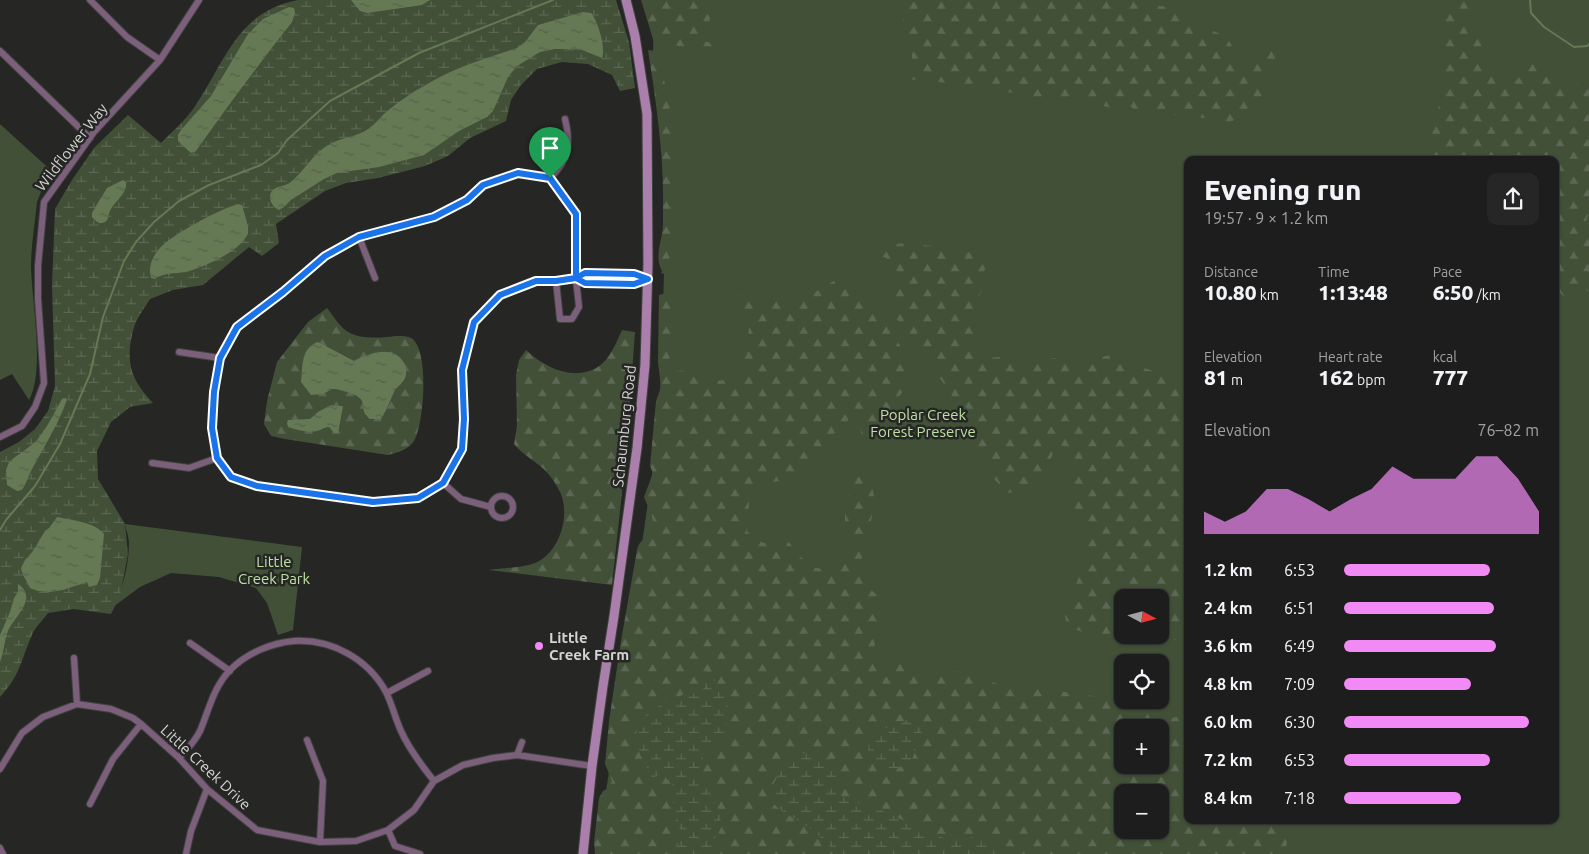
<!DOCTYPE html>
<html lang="en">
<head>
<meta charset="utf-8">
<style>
  :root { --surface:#1c1d1c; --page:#252625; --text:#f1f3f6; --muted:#a0a2a3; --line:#3a3b3b; --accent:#f18af4 }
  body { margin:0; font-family:Ubuntu,sans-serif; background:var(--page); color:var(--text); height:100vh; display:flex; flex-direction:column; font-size:19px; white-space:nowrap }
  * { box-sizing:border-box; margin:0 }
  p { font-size:16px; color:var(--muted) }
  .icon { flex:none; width:28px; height:28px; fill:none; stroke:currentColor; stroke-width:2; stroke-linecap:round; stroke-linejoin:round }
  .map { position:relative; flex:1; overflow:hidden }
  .side { position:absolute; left:1184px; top:156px; width:375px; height:668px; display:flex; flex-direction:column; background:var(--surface); border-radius:10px; box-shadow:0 1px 4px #0004,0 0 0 1px var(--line) }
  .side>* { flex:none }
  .needle { width:32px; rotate:97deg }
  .tools { position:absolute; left:1114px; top:589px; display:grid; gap:10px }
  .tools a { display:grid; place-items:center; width:55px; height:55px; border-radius:10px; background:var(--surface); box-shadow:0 1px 4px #0004,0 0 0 1px var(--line); font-size:25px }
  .pin { position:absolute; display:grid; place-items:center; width:42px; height:42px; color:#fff; margin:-51px -21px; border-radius:50% 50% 50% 0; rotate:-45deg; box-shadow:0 0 5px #0007 }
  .pin .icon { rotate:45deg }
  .round { display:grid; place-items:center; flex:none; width:52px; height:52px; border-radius:10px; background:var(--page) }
  .summary { display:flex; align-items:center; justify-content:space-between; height:85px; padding:0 20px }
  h1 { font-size:28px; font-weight:800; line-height:38px }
  .figures { display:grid; grid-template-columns:repeat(3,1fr); gap:8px; height:85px; padding:5px 20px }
  .figures div { display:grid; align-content:center }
  .figures b { font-size:21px; font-weight:800 }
  .figures small { font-size:14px; font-weight:400 }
  .figures p { font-size:14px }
  .chart { height:140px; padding:10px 20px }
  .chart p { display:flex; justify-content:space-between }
  .chart svg { width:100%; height:90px; margin-top:5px; fill:var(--accent); opacity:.7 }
  ul { padding:0 20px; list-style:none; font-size:16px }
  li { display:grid; grid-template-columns:80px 60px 1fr; align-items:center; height:38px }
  li i { height:12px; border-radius:6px; background:var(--accent) }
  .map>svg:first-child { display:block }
  .green { fill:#415037; fill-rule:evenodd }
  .forest { fill:url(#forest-firs); fill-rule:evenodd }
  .wetland { fill:url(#wetland-marsh) }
  .water { fill:url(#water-ripples) }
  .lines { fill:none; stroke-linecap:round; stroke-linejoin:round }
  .stream { stroke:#647954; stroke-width:2 }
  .street-casing { stroke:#424341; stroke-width:8 }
  .secondary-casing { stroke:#424341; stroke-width:11 }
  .street { stroke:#7b5f7b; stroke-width:6 }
  .secondary { stroke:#ab7fab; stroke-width:9 }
  .route-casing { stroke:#fff; stroke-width:10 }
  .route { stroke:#1a73e8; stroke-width:6 }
  .poi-dot { fill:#f18af4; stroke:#262725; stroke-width:2 }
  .labels { text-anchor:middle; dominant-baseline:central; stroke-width:5; stroke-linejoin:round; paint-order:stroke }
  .street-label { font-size:15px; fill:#d4d5d3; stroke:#262725 }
  .park-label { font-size:15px; fill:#bee1a3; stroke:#262725 }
  .poi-label { font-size:15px; font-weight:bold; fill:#d4d5d3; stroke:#262725; text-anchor:start }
</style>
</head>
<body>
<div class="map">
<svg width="1589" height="854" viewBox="0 0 1589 854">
  <defs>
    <pattern id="forest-firs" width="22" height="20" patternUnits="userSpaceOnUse" patternTransform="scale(1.25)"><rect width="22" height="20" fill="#415037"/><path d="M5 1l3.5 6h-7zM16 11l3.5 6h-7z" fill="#5c6853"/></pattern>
    <pattern id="wetland-marsh" width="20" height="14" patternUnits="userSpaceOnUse" patternTransform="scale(1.25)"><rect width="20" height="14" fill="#415037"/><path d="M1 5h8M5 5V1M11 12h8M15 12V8" fill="none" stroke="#5c6853"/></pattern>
    <pattern id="water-ripples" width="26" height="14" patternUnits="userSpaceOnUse" patternTransform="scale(1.25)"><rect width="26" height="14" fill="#647954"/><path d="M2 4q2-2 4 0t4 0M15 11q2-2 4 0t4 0" fill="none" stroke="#56624c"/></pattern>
  </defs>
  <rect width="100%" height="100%" fill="#262725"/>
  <!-- green -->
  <path class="green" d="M654,0H1589V854H597L659,426L664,274L661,273L665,264V232L663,164L653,58ZM1188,160H1555V820H1188ZM1122,598H1160V635H1122ZM1122,662H1160V700H1122ZM1122,728H1160V765H1122ZM1122,792H1160V830H1122Z
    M0,124L55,174L41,192L37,202C35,223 31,245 31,267C32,302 45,372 29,400L12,374L0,380Z
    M125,524L302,547L293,630L278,635L267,603L256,588L219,577L171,573L140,587L113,607C123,589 129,564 129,543C129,537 126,530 125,524Z"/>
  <!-- forest -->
  <path class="forest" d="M641,0H716L703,40L715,45L720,50L708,51L654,42Z
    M906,0H1136L1139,5L1179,7L1196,27C1207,29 1225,32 1231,44C1234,50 1234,58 1238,64C1254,62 1249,56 1258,50C1261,48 1264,48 1267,47L1275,52L1277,62L1267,70L1262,84L1263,97L1254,108L1229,123L1214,119L1136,111L1127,104L1112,108L1090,103L1039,98L981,87L938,82L906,79L905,73C921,58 906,50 904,33C902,22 904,10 906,0Z
    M1451,0H1482C1477,13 1468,18 1472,34L1478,36L1483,47L1485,63L1494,73L1508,74L1518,79L1525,68L1532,61L1545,66L1553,80L1569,86L1589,80V213L1583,230L1589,237V290L1566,298L1555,289V160H1430L1427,150L1429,134L1438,113L1445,48L1442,27Z
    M648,50L655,51L662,56L660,64L669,100L671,134L675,242L670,257L662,271C654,257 662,241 663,226C663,220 663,213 663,207C664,154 656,102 648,50Z
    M903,243L952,248L975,253L985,268L981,292L975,304L976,330L970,343L976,356L987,358L1013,356L1034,365C1041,362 1052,357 1059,358C1065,359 1071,365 1079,366L1090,360L1110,355L1150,370H1164L1187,389V640H1157L1140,635H1160V598H1122V635H1126L1119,641L1110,645L1101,635L1086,633L1067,627L1065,616L1083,565L1086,539L1069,494C1076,477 1074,462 1064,446L1057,445L1051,458L1048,482L1032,489L1008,493L995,480L985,462L978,455L976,427L970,411L953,397L912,338L891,312L887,293L897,271L885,257L872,260L863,255L872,249Z
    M847,279L855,287L862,304L873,306L886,318L894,337L904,351L907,365L903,391L883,419L872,439L863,441L859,422L853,413L845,425L831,436L816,463L804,477L789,480L762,483L749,503L747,531C765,547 767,545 789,542L798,555L816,568L837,570L848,559L850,547L845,522V504L850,492L848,474L858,463L867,471L872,486L875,501L868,536L861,561L864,568L870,573L867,587L875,593L883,602L880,621L874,635L875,649L878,660C897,661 905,663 918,678L927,679L956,671L1002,685L1083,694L1145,707L1171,718L1187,715L1188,820H1291L1285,854H707L711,844L719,835L718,809L701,776L702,760L707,752L716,745L727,725L728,707L725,697L704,675V688L698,695L689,693L671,736L664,703L650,711L640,721L643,759L649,769L651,778L663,774L673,786L675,815L679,822L678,845L668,854H595L594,842L599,798L603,791L608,788L612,781L605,764L609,721L621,641L637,550C640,539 643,542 649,535C659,523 648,508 644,497L653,473L650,466L656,401L661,387L658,362L659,295L666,293L671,298V315L674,331L669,339L667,351L671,353L667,368L675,371L695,370L713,381L725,380L737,388L742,378L751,314L726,311L725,303H734L737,300L740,291C768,305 791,303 819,290C834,283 828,280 847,279ZM1122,728H1160V765H1122ZM1122,792H1160V830H1122Z
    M327,308C332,314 337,323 344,329C355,339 374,338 388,337C395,336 404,335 411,338C430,348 424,425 414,441C408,450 399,452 388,455L285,439L271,436L264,424L267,401L277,362L308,322Z
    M622,330L635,332L626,455L612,585L489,570C503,568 521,568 535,563C557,554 568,523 563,501C562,494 557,486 553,480C543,464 525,458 514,444L517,426L516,375L519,360L526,350C546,369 579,384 603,363C612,354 617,341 622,330Z"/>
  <!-- wetland -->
  <path class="wetland" d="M298,0H616L629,42L635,88L620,91L612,75L588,64L562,62L537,69L521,85L511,100L506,121L470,138L448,156L425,166L378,178L346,183L325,191L276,224L279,243L262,256L249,247L203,285L173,290L150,299C144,309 135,320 133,331C125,362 131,380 153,403L130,407L111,422L97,451L98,479L125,524L128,554L120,596L111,614L73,609L48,613C43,620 35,627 32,635C21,660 20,676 0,697V452L19,442L35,429L48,411L55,386L52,286L55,209L72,180L94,148L128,115L161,143C175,129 189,117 199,100C227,56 240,11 298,0Z
    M708,671L712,672L718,688L725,697L728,707L727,725L724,739L707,752L702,760L701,776L718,809L722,826L707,854H668L678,845L680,837L679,822L675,815L673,804V786L663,774L651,778C648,767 640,757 637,746C629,713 666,703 689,692L698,695L704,688V675Z
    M909,718L915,719L922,723L923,729L912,760L907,762L894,771C887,770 880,770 875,765C863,756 868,738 880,731C888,726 899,726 909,718Z
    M816,752C844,764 834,770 840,795C852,802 870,806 883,811C902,819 929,834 947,839C961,842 976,833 989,839C997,842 1001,848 1006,854H836C828,844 819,835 808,827C784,810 756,807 781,771C792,756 797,753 816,752Z"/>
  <!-- water -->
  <path class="water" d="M351,0H430L422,5L367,13L360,11Z
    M289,7L294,8L295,13L292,22C259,64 227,107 196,151L191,153L178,141V135L181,130L211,96L248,34L263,19Z
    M583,12L591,13C598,21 606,48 602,58L582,50L570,49H555L540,52L517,66L508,77L493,111L487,117L459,131L424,155L379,167L337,173L324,179L291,200L284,207L279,210C272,207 267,198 272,191C277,185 286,187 292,181C305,170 314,152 330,144C341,138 354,137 365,131C372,127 379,119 385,113C398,102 414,91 429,83C456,67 487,58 517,48L525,42L538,25Z
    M123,180L126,182C128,195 112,202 109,214C108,218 108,222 102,223C98,224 95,220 92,217V213L96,206L107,188Z
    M238,204L242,205L248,226V234C245,238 242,243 238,246C230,255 197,270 185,272C174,274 165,272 155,279L151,278C148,267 152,257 159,249C171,235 220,209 238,204Z
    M318,342L354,361C369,353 394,344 404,363C406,366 407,374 405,378C403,383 398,386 395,390C390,400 387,410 381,419H370C360,410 366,410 362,401C359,394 343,391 336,389H332L323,394L311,395L301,382C303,367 300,348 318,342Z
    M65,398L67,399C60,421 47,441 36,462C30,471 28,480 22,490L17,491L7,485L6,470L9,462C18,454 28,449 37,440C47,428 54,413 62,399Z
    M331,405L335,406H343L338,433H334L329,427C324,427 322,430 317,431C307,433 298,430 288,427L287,423L288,420L310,419L318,412Z
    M57,517C71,520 95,522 104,534L100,578L97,585L89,587L87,582L63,590L50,592L38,591L30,588L22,573L21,568L25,560L33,551L45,531L49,528Z
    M18,584C39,598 14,617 8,631C4,641 4,652 0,662V635L10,612L14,598L18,592Z"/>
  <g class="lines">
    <!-- stream -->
    <path class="stream" d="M1530,0L1531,13L1544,27L1574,47L1587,46L1589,44
      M0,530L6,520L35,486L60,444L90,374L103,317L124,261L136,242L154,222L179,201L209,185L261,165L278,153L287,140L330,101L419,53L553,0"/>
    <!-- street casing -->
    <g class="street-casing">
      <path id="street" d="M90,0L127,37L160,60
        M0,51L90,138
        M517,173L550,178L576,214V279L556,281H536L500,295L474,322L462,370L464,419L463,449L443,483L418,498L373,502L257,486L231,477L217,458L212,428L214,392L220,358L237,327L283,292L325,256L359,237L434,217L467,200L483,185Z
        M550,178C569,160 571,144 565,119
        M359,237L375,278
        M576,279L585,273L634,274L648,279
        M576,279C593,286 631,285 648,279
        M556,281L560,319H572L579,307L576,279
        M179,352L220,358
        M0,437L22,426L35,407L44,383L38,299V266L44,202L94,132L160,60L199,0
        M152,463L189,468L217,458
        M443,483L461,499L491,507
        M491 507a11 11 0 1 1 22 0a11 11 0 1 1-22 0Z
        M190,643L230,671
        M74,658L77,704
        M387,693L428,671
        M307,740L323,781L320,842
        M517,755L522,742
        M179,758C186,750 195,742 200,731C209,710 213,688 230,670C247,653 271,643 294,641C332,639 368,659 386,692C392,704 395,718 401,731C409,749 422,766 434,781
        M0,769L22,733L43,717L77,704L111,709L133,718L141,724L179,758L207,789L257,830L320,842L356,841L388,830L414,810L434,781L463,765L493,758L517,755L592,766
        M90,804L113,759L141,724
        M388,830L395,846L420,854
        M0,848L3,854
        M186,854L191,831L207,789"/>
    </g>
    <!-- secondary casing -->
    <g class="secondary-casing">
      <path id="secondary" d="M583,854L592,766L603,686L614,616L637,448L645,365L648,264L647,114L635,36L626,0"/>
    </g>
    <!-- street -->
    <use href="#street" class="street"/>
    <!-- secondary -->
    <use href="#secondary" class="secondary"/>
  </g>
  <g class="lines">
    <!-- route casing -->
    <g class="route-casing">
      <path id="route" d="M550,178L518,173L483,185L467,200L434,217L359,237L325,256L283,292L237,327L220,358L214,392L212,428L217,458L231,477L257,486L373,502L418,498L443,483L462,449L464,419L462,370L474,322L500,295L536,281H556L576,278L585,283L634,284L648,279L634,274L585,273L576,278V214L550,178"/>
    </g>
    <!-- route -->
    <use href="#route" class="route"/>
  </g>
  <!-- markers -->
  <circle class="poi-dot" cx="539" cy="646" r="5"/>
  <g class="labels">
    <!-- street labels -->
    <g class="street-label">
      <text transform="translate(71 147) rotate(-52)">Wildflower Way</text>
      <text transform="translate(624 426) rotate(-84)">Schaumburg Road</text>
      <text transform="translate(206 767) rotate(43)">Little Creek Drive</text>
    </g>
    <!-- park labels -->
    <g class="park-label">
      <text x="923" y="414">Poplar Creek<tspan x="923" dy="17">Forest Preserve</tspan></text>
      <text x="274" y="561">Little<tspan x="274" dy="17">Creek Park</tspan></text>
    </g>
    <!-- poi labels -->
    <g class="poi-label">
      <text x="549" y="637">Little<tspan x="549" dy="17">Creek Farm</tspan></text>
    </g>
  </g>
</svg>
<div class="tools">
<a><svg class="needle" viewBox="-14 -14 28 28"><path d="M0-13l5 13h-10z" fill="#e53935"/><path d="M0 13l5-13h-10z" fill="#a0a2a3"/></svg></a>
<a><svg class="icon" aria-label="locate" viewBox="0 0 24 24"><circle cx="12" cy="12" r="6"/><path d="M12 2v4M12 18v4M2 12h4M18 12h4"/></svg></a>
<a>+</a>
<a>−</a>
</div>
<div class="pin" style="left:550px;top:178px;background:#1e9e55"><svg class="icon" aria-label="arrive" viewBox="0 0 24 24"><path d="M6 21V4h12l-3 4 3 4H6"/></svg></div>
<section class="side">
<div class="summary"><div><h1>Evening run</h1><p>19:57 · 9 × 1.2 km</p></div><a class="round"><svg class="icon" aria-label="share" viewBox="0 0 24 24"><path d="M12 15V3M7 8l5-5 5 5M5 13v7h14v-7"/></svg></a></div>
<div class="figures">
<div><p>Distance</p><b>10.80<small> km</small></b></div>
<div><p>Time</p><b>1:13:48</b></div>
<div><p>Pace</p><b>6:50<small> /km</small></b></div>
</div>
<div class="figures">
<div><p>Elevation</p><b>81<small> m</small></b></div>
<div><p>Heart rate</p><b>162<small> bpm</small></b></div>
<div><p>kcal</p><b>777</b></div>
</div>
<div class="chart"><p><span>Elevation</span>76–82 m</p>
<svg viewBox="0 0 160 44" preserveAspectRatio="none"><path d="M0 44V33L10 38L20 33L30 22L40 22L50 27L60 33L70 27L80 22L90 11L100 17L110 17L120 17L130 6L140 6L150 17L160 33V44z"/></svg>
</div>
<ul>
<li><b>1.2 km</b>6:53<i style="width:75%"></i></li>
<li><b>2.4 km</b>6:51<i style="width:77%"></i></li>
<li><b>3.6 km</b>6:49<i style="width:78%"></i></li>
<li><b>4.8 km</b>7:09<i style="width:65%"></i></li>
<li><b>6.0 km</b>6:30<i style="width:95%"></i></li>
<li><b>7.2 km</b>6:53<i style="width:75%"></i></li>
<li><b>8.4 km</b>7:18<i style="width:60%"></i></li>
</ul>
</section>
</div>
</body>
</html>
